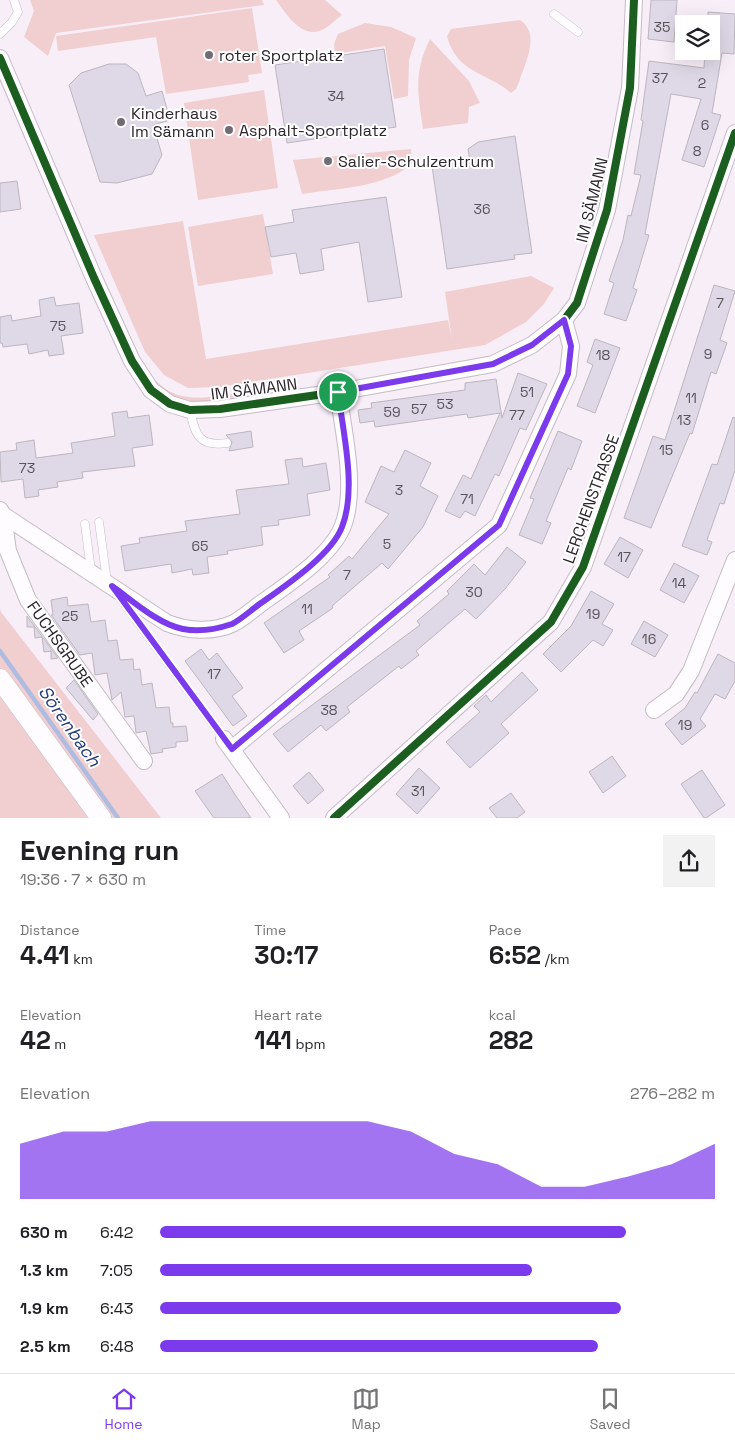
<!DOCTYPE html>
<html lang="en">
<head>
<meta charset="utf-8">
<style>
  :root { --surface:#fff; --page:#f2f2f2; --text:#202124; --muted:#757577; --line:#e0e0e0; --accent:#7c3aed }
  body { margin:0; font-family:"Space Grotesk",sans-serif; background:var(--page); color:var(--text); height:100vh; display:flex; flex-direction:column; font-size:19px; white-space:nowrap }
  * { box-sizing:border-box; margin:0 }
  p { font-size:16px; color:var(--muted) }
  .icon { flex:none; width:28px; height:28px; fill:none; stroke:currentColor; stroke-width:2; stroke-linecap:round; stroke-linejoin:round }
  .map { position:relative; height:818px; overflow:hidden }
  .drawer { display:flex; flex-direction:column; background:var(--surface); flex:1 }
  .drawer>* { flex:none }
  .tools { position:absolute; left:675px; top:15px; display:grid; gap:10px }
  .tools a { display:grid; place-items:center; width:45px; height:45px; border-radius:0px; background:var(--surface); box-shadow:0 5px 20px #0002; font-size:25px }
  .pin { position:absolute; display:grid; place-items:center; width:42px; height:42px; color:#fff; margin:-21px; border:2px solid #fff; border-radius:50%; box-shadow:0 1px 5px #0007 }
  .round { display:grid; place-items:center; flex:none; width:52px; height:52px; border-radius:0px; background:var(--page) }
  .summary { display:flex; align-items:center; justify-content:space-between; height:85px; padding:0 20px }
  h1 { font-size:28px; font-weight:700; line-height:38px }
  .metrics { display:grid; grid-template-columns:repeat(3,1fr); gap:8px; height:85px; padding:5px 20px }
  .metrics div { display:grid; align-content:center }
  .metrics b { font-size:25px; font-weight:700 }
  .metrics small { font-size:14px; font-weight:400 }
  .metrics p { font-size:14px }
  .chart { height:140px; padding:10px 20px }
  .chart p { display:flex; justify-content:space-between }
  .chart svg { width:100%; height:90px; margin-top:5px; fill:var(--accent); opacity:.7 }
  ul { padding:0 20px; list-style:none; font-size:16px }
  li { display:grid; grid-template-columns:80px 60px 1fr; align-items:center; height:38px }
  li i { height:12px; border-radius:6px; background:var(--accent) }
  .dock { display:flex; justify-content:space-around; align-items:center; height:70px; border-top:1px solid var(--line); background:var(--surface); font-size:14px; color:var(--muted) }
  .dock a { display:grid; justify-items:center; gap:2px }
  .dock .current { color:var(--accent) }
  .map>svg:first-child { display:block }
  .green { fill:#f1cecf }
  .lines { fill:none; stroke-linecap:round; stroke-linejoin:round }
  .stream { stroke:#aebce1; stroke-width:4.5 }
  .building { fill:#dfd8e6; stroke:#bcb6bf }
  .service-casing { stroke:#c4bcc4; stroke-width:9 }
  .minor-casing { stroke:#c4bcc4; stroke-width:18 }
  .tertiary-casing { stroke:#c4bcc4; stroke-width:21 }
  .service { stroke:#fefcfe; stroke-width:8 }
  .minor { stroke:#fefcfe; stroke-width:16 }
  .tertiary { stroke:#fefcfe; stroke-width:20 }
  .cycleway-casing { stroke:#fff; stroke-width:11 }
  .cycleway { stroke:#1b5e20; stroke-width:8 }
  .route-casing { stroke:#fff; stroke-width:10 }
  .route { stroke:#7c3aed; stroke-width:6 }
  .poi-dot { fill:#736b73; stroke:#fff; stroke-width:2 }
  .labels { text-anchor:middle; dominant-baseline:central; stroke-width:4; stroke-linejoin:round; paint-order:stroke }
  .number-label { font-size:14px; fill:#59525b }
  .poi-label { font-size:16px; fill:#2b242b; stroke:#fff; text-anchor:start }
  .street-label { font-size:16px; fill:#2b242b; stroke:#fff }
  .water-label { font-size:18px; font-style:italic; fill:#263e7a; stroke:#fff }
</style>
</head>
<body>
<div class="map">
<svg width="735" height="818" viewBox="0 0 735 818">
  <rect width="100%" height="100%" fill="#f8eef8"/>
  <!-- green -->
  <path class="green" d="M30,0H262L264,5L56,33L48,56L24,37L34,11Z
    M276,0H325L342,15C335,20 327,29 319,31C300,37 285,12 276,0Z
    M252,8L262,73L248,75L249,82L166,94L156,37L58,51L56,36Z
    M520,20C541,34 525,63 519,82L516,89L511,93C487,72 456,73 447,36L451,29Z
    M365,23L391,27L416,38L409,60L408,96L394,99L385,46L335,54L334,44L338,34Z
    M430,39L469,81L480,103L469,107L468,123L423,129C418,94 413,73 430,39Z
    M264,90L278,188L198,200L184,103Z
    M39,134L136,352C164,404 187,401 240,393L241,397C217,401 185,409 164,392C154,386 147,374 140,366Z
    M411,149L412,163C387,188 337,188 302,194L293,160Z
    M263,214L273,274L198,286L188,227Z
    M183,221L206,359L448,320L452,340L445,292L531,276L554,288L544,304L526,322L485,345L220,387L188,388L164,375L145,352L94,235Z
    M0,609L1,612L161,818H0Z"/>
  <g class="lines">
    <!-- stream -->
    <path class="stream" d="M0,651L118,818"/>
  </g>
  <!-- building -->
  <path class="building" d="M651,0H677L674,42L648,39Z
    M708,12L735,14L734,54L722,53L712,113L721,115L704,167L682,160L701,99L671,94L645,234L649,235L633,288L637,290L626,321L604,314L614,283L609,281L623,240L628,215L631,216L641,175L634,174L643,121L641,120L649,61L704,68L705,51H711V24H708Z
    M384,49L396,127L287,143L275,65Z
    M109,64H126L138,73L146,96L162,91L170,120L153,125L162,155L152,174L117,183L100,182L69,85L81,73Z
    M515,136L532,253L514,255L515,259L447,269L432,166L470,161L468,149L478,142Z
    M17,181L21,209L0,212V183Z
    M386,197L402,297L368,302L359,242L321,249L324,270L300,274L296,253L271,257L265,227L294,222L292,210Z
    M714,285L735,291L720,340L727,343L716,374L711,372L692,434L690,433L651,528L624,518L653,436L665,440Z
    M54,297L56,306L79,303L83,333L61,336L64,354L49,356L48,350L29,354L27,344L3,347L2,343H0V317L11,315L12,321L41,316L39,300Z
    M595,339L620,348L595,413L577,406L593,365L587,362Z
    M518,373L547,384L526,430L520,428L499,476L495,474L475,516L465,511L460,518L445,511L463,475L471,479L500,413L468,418L467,414L375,427L374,421L360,423L358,410L372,408L371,403L465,390V383L496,379L502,418Z
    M127,411L128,418L149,415L153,445L132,448L135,466L82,472L83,478L57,482L58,487L38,490L39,496L25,498L23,479L1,482L0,452L17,450L16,443L34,440L36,458L73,453L71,443L115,436L112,413Z
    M733,417L735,418V470L724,504L720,503L707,540L712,542L707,555L682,546L712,464L717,465Z
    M251,431L253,447L229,451L232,442L226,435Z
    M558,431L582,441L571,470L568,468L546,521L551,523L542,544L519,535L534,499L530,498Z
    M405,450L431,463L420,486L438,496L423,527L388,569L382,563L332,606L333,608L299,631L304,640L284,653L264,623L330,577L328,575L349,556L352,559L389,514L365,502L381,466L394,472Z
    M302,458L303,467L326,463L330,490L307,494L310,515L278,520L279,525L261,527L263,545L227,551L228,554L207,557L209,573L193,575L192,569L172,573L171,564L125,571L121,546L140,543L139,538L187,531L185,521L240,514L236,490L289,484L285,460Z
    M620,537L643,550L628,578L604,564Z
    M507,547L526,562L505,589L476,619L465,609L416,651L419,655L401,669L399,666L347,707L350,712L326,731L321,725L288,752L273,734L420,625L417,621L449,594L447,591L474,564L485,575Z
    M674,563L699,576L684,603L660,590Z
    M591,591L614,604L602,624L613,630L603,646L593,640L561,672L543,654L571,626Z
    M67,597L68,606L88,604L91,622L105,620L108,641L117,640L120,660L133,659L134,670L140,669L142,685L152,683L156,708L169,707L171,723H173V727L186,726L188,741L176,742V747L162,749L163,752L151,754L146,731L136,733L134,716L125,717L121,692L112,700L107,673L95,675L92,653L80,655L51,615H53L51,600Z
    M27,616L58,658L51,659V651L44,652L42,637L35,638L34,627H27Z
    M644,621L668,635L655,657L631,644Z
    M201,649L209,660L217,653L243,688L232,696L247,716L233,726L185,661Z
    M718,654L735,663V681L725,699L715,694L700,719L706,726L682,745L665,724L685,708L695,692L697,693Z
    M522,672L538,690L501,724L509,733L470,768L446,742L480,712L474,706L486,695L491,702Z
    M74,680L98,714L93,720L66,688Z
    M612,756L626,776L603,793L589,772Z
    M419,768L440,788L417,814L396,794Z
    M702,770L725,805L706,818H704L681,784Z
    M309,772L324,790L308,804L293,786Z
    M222,774L236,796L251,818H214L195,791Z
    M511,793L525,812L517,818H497L489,808Z"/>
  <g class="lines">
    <!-- service casing -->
    <g class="service-casing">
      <path id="service" d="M554,14L578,32
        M0,34L12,22L18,12L14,0
        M190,410C195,435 199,447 227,443
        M99,522L107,582
        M85,524L91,571
        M120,598L224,739"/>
    </g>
    <!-- minor casing -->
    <g class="minor-casing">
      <path id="minor" d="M0,58L94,278L132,361L151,390L170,404L190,410L220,409L338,392L493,364L532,345L564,320L577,303L607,210L630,88L634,0
        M0,510L3,515L167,623C188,631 213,633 234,623C243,618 251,611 259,605C285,586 329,558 342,528C358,491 343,430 338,392
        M3,515L8,551L28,600L144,761
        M654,710L676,694L691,671L735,560
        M224,739L281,818
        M232,749L499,525L568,374L571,346L564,320
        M334,818L551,622L583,567L735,133"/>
    </g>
    <!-- tertiary casing -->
    <g class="tertiary-casing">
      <path id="tertiary" d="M0,679L101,818"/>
    </g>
    <!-- service -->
    <use href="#service" class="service"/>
    <!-- minor -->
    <use href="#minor" class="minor"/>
    <!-- tertiary -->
    <use href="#tertiary" class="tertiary"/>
    <!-- cycleway casing -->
    <g class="cycleway-casing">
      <path id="cycleway" d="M0,58L94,278L132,361L151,390L170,404L190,410L220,409L338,392L493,364L532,345L564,320L577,303L607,210L630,88L634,0
        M334,818L551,622L583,567L735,133"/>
    </g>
    <!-- cycleway -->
    <use href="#cycleway" class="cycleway"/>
  </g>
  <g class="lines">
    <!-- route casing -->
    <g class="route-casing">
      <path id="route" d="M564,320L571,346L568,374L499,525L232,749L112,586C133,601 158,624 183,629C198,632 217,629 232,624C240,620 249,612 257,606C282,588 331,556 342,527C357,489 343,432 338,392L493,364L532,345Z"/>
    </g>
    <!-- route -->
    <use href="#route" class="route"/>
  </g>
  <!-- markers -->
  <g class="poi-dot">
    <circle cx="209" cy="55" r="5"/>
    <circle cx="121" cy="122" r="5"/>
    <circle cx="229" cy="130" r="5"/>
    <circle cx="328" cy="161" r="5"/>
  </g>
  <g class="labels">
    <!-- number labels -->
    <g class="number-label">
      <text x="662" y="27">35</text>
      <text x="660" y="78">37</text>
      <text x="702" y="83">2</text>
      <text x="336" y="96">34</text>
      <text x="705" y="125">6</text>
      <text x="697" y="151">8</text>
      <text x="482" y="209">36</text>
      <text x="720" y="303">7</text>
      <text x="58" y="326">75</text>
      <text x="708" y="354">9</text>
      <text x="603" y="355">18</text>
      <text x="527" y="392">51</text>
      <text x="691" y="398">11</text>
      <text x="445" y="404">53</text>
      <text x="419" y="409">57</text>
      <text x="392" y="412">59</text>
      <text x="517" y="415">77</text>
      <text x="684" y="420">13</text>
      <text x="666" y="450">15</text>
      <text x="27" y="468">73</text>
      <text x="399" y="490">3</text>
      <text x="467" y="499">71</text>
      <text x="387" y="544">5</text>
      <text x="200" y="546">65</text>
      <text x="624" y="557">17</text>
      <text x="347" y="575">7</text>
      <text x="679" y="583">14</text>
      <text x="474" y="592">30</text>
      <text x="307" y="609">11</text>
      <text x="593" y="614">19</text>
      <text x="70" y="616">25</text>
      <text x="649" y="639">16</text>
      <text x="214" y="674">17</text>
      <text x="329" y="710">38</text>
      <text x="685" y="725">19</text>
      <text x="418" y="791">31</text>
    </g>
    <!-- poi labels -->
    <g class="poi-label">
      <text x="219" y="55">roter Sportplatz</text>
      <text x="131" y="113">Kinderhaus<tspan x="131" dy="18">Im Sämann</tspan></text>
      <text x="239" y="130">Asphalt-Sportplatz</text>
      <text x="338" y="161">Salier-Schulzentrum</text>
    </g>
    <!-- street labels -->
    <g class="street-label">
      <text transform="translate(592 200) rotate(-76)">IM SÄMANN</text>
      <text transform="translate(254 389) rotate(-7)">IM SÄMANN</text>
      <text transform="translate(591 499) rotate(-70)">LERCHENSTRASSE</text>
      <text transform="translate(60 644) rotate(55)">FUCHSGRUBE</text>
    </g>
    <!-- water labels -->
    <g class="water-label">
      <text transform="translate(70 726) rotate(55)">Sörenbach</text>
    </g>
  </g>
</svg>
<div class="tools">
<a><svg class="icon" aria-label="layers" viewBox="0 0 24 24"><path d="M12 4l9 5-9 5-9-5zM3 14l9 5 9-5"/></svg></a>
</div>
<div class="pin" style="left:338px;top:392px;background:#1e9e55"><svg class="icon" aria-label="arrive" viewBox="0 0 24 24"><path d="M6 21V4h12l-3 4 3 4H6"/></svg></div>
</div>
<section class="drawer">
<div class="summary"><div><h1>Evening run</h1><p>19:36 · 7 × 630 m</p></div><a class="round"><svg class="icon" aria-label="share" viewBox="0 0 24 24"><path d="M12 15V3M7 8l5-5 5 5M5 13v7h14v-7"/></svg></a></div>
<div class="metrics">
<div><p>Distance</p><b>4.41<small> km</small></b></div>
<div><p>Time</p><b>30:17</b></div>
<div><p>Pace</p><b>6:52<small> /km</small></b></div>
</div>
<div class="metrics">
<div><p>Elevation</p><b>42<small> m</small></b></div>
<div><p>Heart rate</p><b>141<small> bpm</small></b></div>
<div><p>kcal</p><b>282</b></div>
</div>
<div class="chart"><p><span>Elevation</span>276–282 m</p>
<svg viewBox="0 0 160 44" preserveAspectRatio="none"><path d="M0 44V17L10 11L20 11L30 6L40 6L50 6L60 6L70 6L80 6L90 11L100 22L110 27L120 38L130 38L140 33L150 27L160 17V44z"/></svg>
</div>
<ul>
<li><b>630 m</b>6:42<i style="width:84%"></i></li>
<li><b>1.3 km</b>7:05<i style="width:67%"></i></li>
<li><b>1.9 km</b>6:43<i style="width:83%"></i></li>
<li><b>2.5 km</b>6:48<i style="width:79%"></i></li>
</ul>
</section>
<nav class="dock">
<a class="current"><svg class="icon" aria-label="home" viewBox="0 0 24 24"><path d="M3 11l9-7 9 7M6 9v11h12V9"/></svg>Home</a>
<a><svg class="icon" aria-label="map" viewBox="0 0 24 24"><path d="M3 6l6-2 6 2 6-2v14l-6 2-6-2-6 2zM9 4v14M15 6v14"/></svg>Map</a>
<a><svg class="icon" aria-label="saved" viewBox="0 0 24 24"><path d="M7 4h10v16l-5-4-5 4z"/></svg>Saved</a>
</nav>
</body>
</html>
